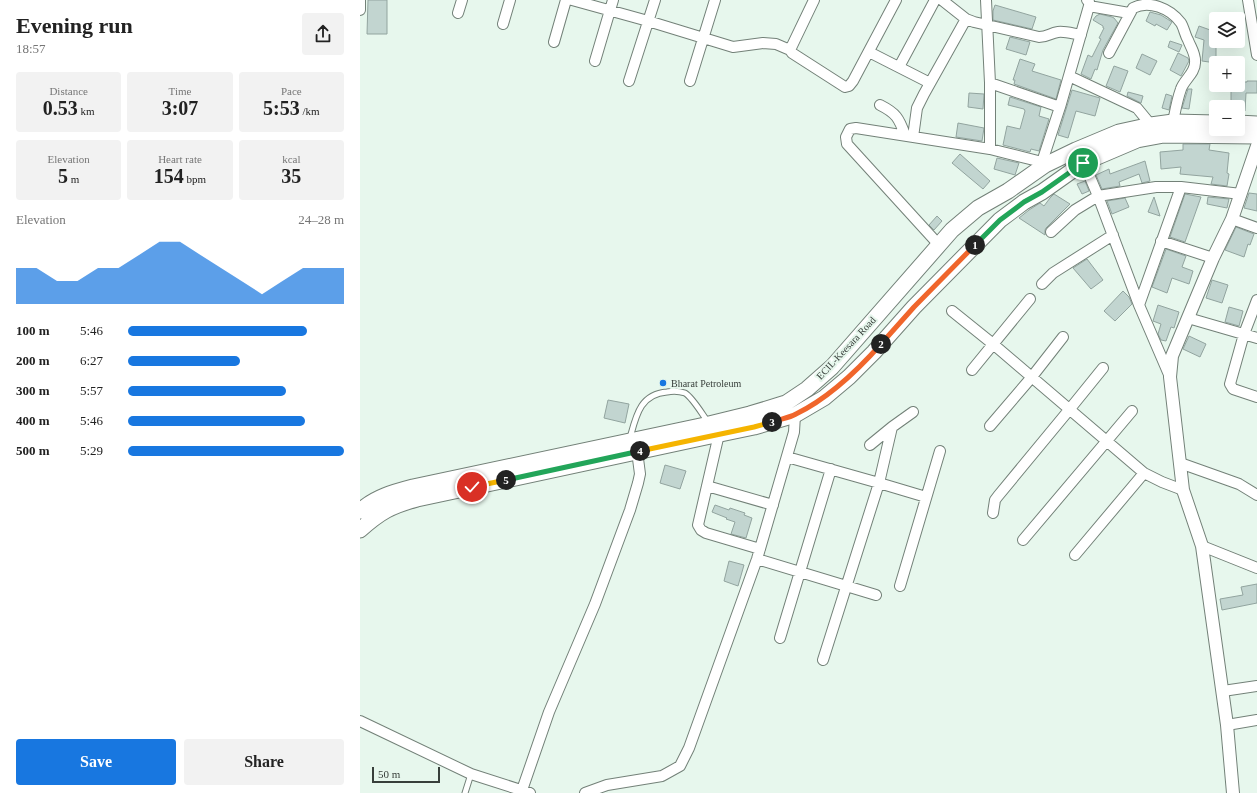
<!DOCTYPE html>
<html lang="en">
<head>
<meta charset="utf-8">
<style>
  :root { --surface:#fff; --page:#f2f2f2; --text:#222; --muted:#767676; --accent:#1877e0 }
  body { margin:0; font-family:"Times New Roman",serif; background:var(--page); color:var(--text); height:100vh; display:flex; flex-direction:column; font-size:15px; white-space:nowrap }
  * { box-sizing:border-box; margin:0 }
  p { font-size:13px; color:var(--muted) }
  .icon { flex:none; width:22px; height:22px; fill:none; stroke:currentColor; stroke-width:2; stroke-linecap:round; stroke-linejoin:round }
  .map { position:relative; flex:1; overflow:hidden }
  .sheet { display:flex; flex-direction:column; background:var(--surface); width:360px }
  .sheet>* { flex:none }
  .fabs { position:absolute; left:849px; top:12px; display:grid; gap:8px }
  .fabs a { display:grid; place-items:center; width:36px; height:36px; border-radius:4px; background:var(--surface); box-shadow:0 4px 16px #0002; font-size:20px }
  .scale { position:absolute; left:12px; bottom:10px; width:68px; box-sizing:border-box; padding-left:4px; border:2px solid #383f3b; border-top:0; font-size:11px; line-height:14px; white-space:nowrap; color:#383f3b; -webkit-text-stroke:3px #e7f7ed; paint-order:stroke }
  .pin { position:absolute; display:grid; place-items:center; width:34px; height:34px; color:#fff; margin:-17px; border:2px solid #fff; border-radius:50%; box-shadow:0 1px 4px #0007 }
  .km { position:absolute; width:20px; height:20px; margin:-10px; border-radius:50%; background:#222; color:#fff; font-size:11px; line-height:20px; text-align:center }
  .round { display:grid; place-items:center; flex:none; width:42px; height:42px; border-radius:4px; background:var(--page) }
  .overview { display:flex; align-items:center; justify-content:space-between; height:68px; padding:0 16px }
  h1 { font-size:22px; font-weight:700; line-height:30px }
  .metrics { display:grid; grid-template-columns:repeat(3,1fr); gap:6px; height:68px; padding:4px 16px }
  .metrics div { display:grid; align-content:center; border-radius:4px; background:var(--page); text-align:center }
  .metrics b { font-size:20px; font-weight:700 }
  .metrics small { font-size:11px; font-weight:400 }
  .metrics p { font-size:11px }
  .chart { height:112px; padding:8px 16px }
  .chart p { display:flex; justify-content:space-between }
  .chart svg { width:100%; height:72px; margin-top:4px; fill:var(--accent); opacity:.7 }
  .primary-button { display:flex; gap:8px; margin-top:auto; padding:8px 16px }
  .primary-button a { flex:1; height:46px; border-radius:4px; background:var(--accent); color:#fff; font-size:16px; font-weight:700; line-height:46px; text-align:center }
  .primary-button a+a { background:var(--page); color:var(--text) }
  ul { padding:0 16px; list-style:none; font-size:13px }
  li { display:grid; grid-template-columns:64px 48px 1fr; align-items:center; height:30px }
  li i { height:10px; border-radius:5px; background:var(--accent) }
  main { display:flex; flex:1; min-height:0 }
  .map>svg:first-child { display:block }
  .building { fill:#c2d5d0; stroke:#92a49f }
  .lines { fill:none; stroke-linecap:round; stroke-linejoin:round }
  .service-casing { stroke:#738178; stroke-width:7 }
  .minor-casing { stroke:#738178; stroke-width:12 }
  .tertiary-casing { stroke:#738178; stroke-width:14 }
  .primary-casing { stroke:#738178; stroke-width:17 }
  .service { stroke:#fff; stroke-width:5 }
  .minor { stroke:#fff; stroke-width:10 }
  .tertiary { stroke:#fff; stroke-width:12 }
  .primary { stroke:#fff; stroke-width:15 }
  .split-1-casing { stroke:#fff; stroke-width:8 }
  .split-2-casing { stroke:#fff; stroke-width:8 }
  .split-3-casing { stroke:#fff; stroke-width:8 }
  .split-4-casing { stroke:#fff; stroke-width:8 }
  .split-5-casing { stroke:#fff; stroke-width:8 }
  .split-6-casing { stroke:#fff; stroke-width:8 }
  .split-1 { stroke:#22a559; stroke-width:5 }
  .split-2 { stroke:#f0652b; stroke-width:5 }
  .split-3 { stroke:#f0652b; stroke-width:5 }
  .split-4 { stroke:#f5b400; stroke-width:5 }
  .split-5 { stroke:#22a559; stroke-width:5 }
  .split-6 { stroke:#f5b400; stroke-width:5 }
  .poi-dot { fill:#1877e0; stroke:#e7f7ed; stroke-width:1.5 }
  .labels { text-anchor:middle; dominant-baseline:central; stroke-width:4; stroke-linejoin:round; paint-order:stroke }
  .street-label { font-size:10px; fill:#383f3b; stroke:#e7f7ed }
  .poi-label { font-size:10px; fill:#383f3b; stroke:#e7f7ed; text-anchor:start }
</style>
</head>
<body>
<main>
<section class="sheet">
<div class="overview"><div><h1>Evening run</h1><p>18:57</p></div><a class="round"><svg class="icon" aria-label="share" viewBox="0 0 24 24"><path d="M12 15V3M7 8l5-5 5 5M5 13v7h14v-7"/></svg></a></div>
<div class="metrics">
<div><p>Distance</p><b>0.53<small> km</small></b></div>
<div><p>Time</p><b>3:07</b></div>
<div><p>Pace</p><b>5:53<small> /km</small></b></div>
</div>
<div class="metrics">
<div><p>Elevation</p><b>5<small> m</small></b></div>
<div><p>Heart rate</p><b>154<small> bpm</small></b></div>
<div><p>kcal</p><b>35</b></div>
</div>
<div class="chart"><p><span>Elevation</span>24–28 m</p>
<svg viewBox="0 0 160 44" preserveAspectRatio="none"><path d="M0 44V22L10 22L20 30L30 30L40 22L50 22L60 14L70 6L80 6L90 14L100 22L110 30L120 38L130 30L140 22L150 22L160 22V44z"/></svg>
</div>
<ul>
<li><b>100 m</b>5:46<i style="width:83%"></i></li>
<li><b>200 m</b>6:27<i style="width:52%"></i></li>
<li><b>300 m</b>5:57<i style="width:73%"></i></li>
<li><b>400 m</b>5:46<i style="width:82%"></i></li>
<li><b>500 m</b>5:29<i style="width:100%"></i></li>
</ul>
<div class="primary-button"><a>Save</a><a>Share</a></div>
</section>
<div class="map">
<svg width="897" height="793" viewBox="0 0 897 793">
  <rect width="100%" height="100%" fill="#e7f7ed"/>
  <!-- building -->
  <path class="building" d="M8,0H27V34H7Z
    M635,5L676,17L672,29L633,20V11Z
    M790,12L801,15L812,22L807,30L796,24L795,26L786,21Z
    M740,14L752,17L754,18L758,23L743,50L737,70L735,69L731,79L721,74L728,55L732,57L741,39L739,38L744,28H743V26L733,20L736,16Z
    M839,26L853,31L850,38H856V63L842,61L844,40L835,37Z
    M650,37L670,42L666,55L646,49Z
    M810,41L822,45L819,52L808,47Z
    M818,53L828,58L829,61L821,76L810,70Z
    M782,54L797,61L790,75L776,68Z
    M660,59L675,64L672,71L701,80L696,99L654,84L655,80H653Z
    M754,66L768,71L760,92L746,86Z
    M887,81H897V93H886L885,111H878V107H871V85H878V82H887Z
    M828,89H832L829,109L822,108Z
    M712,90L740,98L735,116L716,111L708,138L698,135Z
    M768,92L783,96L781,103L767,96Z
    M609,93L624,94L623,109L608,107Z
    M806,94L812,96L809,110L802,108Z
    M650,97L681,107L679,116L689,119L679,151L671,149L670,152L643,145L647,126L660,129L665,111L664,109L648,105Z
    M598,123L624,128L622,141L596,137Z
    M823,144H850L849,150L869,153L867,173L869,174L867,186L851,184L853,177L820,174L821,167L801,169L800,152L823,150Z
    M600,154L630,181L623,189L592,163Z
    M637,158L659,163L655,175L634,169Z
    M785,161L790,181L782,183L779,174L759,182L760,186L742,189L736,175L749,169L750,174Z
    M725,181L729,191L722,194L717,184Z
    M889,193L897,194V211L884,208Z
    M694,194L710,204L686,228L685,230V235L659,218L669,210L680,203L684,206L690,198Z
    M825,194L841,197L825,242L810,237Z
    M794,197L800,216L788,212Z
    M848,197L869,199L867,208L847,204Z
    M765,198L769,207L752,214L747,201Z
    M577,216L582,221L574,230L569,225Z
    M876,227L894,234L890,245L888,244L884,257L865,250Z
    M806,249L826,256L822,267L833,271L829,284L812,278L807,293L792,287Z
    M727,259L743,280L731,289L713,268Z
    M852,280L868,285L862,303L846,298Z
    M763,291L769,297L772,304L755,321L744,311Z
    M798,305L819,312L814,328L811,327L806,341L801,340L798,334L801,324L793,321Z
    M869,307L883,311L879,326L865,322Z
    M829,336L846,344L840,357L823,349Z
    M248,400L269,404L265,423L244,418Z
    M305,465L326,471L320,489L300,483Z
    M355,505L369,510L370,508L385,513L384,515L392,518L386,538L371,534L375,522L366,519L367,518L352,512Z
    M369,561L384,565L378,586L364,581Z
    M897,584V603L862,610L860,599L883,595L881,587Z"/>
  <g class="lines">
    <!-- service casing -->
    <g class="service-casing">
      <path id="service" d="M270,438C276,416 280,394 307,392C312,391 319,391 325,393C333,398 342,414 348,422
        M105,793L111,774"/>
    </g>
    <!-- minor casing -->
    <g class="minor-casing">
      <path id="minor" d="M212,0L288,21L373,47L403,43L416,44L430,50L432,53L485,87L489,86L493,81L536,0
        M582,0L606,19L614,22L679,37C688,37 690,33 698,32C705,31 714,34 721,35
        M626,0L630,83V149
        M888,0L897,55
        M729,6L769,13
        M0,10V0
        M98,13L102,0
        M143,24L150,0
        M194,42L206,0
        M430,50L454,0
        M509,52L570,83
        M749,53L773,8C789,0 810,8 821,23C824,28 825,35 828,40C831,48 836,54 835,63C835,73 824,80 821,89C817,100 815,112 813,122
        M235,61L253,0
        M539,67L575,0
        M709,76L777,108L791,125
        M269,81L295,0
        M330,81L355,0
        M630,83L700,107
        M520,105C536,113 539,118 545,135
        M553,137L557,108L564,94L606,19
        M724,163L738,196L779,305L810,377
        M685,165L682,162L700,107L729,6V2L727,0
        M872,219L897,228
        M691,232L715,210L738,196L796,187H821L881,194
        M801,241L853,258
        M579,245L487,144L486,137L490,129L496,128L630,149L682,162
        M682,284L693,273L753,235
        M897,300L884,334L870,384L873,389L897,397
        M779,305L821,187
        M592,311L633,344L784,473L802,482L823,490
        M828,318L897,338
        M612,370L670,299
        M553,412L532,427L519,483L566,497
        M630,426L671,378L703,337
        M359,434L338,525L341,530L346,533L400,549
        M510,445L532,427
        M427,457L519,483L463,660
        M820,463L879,484L897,495
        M347,486L413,505
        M633,513L635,500L638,496L709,410L743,368
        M663,540L772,411
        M842,546L897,568
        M715,555L784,473
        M397,559L516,595
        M540,586L580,451
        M420,638L471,469
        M863,691L897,686
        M0,721L111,774L170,793
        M867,725L897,720
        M161,793L189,712L235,604L270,510L278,483L280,474L277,451
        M225,793L247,785L302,776L320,766L329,748L397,559L434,432L435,415"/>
    </g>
    <!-- tertiary casing -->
    <g class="tertiary-casing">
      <path id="tertiary" d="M873,793L867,725L842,546L823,490L810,377L812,356L853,258L872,219L897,146"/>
    </g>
    <!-- primary casing -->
    <g class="primary-casing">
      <path id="primary" d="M878,123L897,124
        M0,511C15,497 34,492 53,487L345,425L390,414L426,403L447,389L472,367L592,230L618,208L648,191L685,165L716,150L759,132L791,125L813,122L856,123
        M0,530C20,512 31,506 57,499L346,437L394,427L435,415L464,398L489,377L514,352L554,307L640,220L664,202L682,192L723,163L777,140L804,135L897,136"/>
    </g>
    <!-- service -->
    <use href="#service" class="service"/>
    <!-- minor -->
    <use href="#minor" class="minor"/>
    <!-- tertiary -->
    <use href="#tertiary" class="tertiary"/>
    <!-- primary -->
    <use href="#primary" class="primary"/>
  </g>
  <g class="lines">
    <!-- split-1 casing -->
    <g class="split-1-casing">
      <path id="split-1" d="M615,245L640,220L664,202L682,192L723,163"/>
    </g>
    <!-- split-2 casing -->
    <g class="split-2-casing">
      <path id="split-2" d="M521,344L554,307L615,245"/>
    </g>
    <!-- split-3 casing -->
    <g class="split-3-casing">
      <path id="split-3" d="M412,422C420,419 429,418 436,414C469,398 497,371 521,344"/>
    </g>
    <!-- split-4 casing -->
    <g class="split-4-casing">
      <path id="split-4" d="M280,451L394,427L412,422"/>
    </g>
    <!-- split-5 casing -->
    <g class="split-5-casing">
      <path id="split-5" d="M146,480L280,451"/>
    </g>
    <!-- split-6 casing -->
    <g class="split-6-casing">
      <path id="split-6" d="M112,487L146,480"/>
    </g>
    <!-- split-1 -->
    <use href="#split-1" class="split-1"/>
    <!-- split-2 -->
    <use href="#split-2" class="split-2"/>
    <!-- split-3 -->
    <use href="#split-3" class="split-3"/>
    <!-- split-4 -->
    <use href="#split-4" class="split-4"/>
    <!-- split-5 -->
    <use href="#split-5" class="split-5"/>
    <!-- split-6 -->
    <use href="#split-6" class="split-6"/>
  </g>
  <!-- markers -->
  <circle class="poi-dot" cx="303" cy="383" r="4"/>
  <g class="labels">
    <!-- street labels -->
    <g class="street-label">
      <text transform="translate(486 348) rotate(-47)">ECIL-Keesara Road</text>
    </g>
    <!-- poi labels -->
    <g class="poi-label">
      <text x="311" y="383">Bharat Petroleum</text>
    </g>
  </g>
</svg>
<div class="fabs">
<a><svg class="icon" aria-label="layers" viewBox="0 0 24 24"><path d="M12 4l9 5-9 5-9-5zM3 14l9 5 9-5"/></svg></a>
<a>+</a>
<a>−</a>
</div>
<div class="scale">50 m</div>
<div class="pin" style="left:723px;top:163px;background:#1e9e55"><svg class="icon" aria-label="arrive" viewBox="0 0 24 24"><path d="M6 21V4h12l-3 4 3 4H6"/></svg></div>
<div class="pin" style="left:112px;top:487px;background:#d93025"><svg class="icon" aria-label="check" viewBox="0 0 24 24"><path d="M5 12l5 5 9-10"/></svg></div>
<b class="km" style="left:615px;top:245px">1</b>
<b class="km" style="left:521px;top:344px">2</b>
<b class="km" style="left:412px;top:422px">3</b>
<b class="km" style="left:280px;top:451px">4</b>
<b class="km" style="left:146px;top:480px">5</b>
</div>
</main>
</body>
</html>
